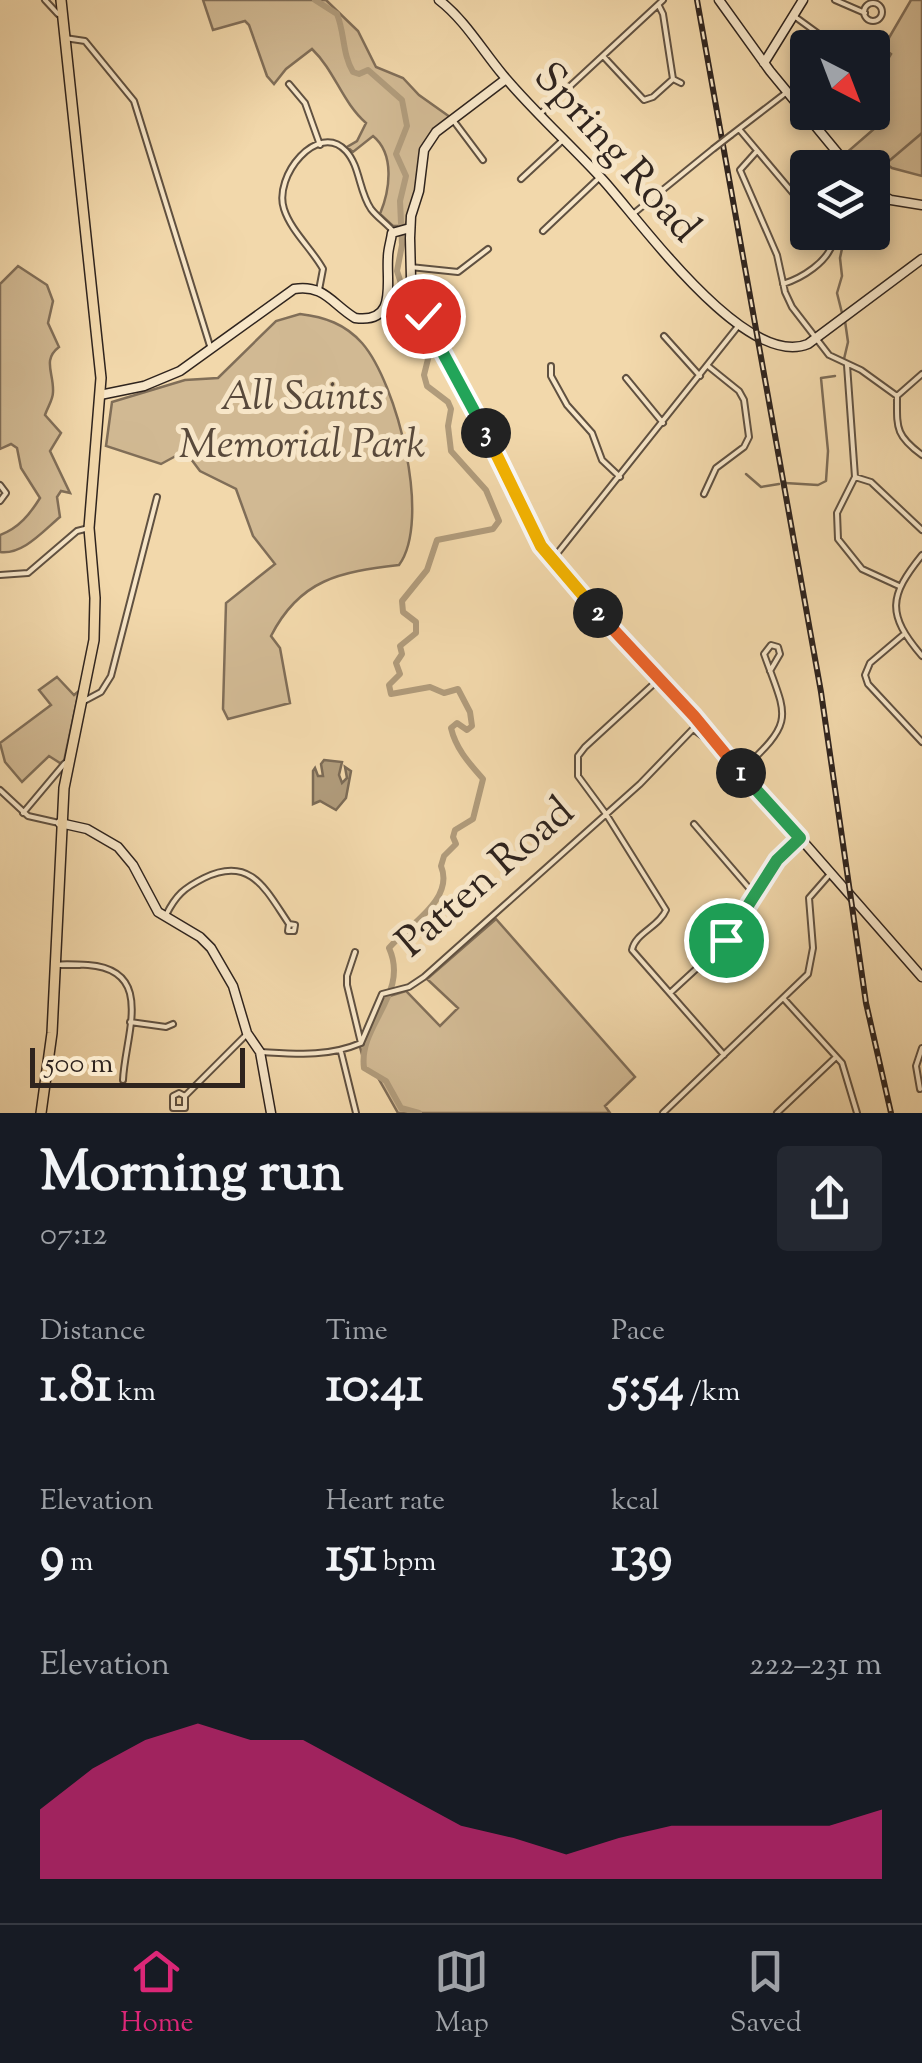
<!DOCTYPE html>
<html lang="en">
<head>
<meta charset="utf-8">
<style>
  :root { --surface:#171b24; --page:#242831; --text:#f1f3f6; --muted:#9ea1a6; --line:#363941; --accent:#db2777 }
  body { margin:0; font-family:"Sorts Mill Goudy",serif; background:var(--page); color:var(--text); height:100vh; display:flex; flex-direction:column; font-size:38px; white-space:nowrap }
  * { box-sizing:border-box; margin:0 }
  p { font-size:32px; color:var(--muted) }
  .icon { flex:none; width:55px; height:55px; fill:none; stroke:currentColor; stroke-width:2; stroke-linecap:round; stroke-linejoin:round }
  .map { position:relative; height:1113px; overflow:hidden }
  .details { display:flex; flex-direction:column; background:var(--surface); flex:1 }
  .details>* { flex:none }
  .needle { width:65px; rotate:138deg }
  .tools { position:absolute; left:790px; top:30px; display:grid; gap:20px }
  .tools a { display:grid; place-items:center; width:100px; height:100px; border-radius:10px; background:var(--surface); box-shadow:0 5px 15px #0003; font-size:50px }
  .scale { position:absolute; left:30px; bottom:25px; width:215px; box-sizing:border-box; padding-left:10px; border:5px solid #2f241e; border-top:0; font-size:28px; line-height:35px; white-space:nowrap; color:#2f241e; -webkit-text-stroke:8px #f7e6c8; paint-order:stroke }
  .pin { position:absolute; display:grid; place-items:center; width:85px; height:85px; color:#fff; margin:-42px; border:5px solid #fff; border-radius:50%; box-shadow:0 2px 10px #0007 }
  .km { position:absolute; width:50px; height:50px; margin:-25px; border-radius:50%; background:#222; color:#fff; font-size:28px; line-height:50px; text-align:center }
  .round { display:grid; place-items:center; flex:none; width:105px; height:105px; border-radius:10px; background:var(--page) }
  .headline { display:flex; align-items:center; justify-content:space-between; height:170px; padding:0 40px }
  h1 { font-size:55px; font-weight:700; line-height:75px }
  .stats { display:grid; grid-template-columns:repeat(3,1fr); gap:15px; height:170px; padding:10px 40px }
  .stats div { display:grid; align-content:center }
  .stats b { font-size:50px; font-weight:700 }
  .stats small { font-size:28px; font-weight:400 }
  .stats p { font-size:28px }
  .chart { height:280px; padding:20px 40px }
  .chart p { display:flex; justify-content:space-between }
  .chart svg { width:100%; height:180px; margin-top:10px; fill:var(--accent); opacity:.7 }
  .menu { display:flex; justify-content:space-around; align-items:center; height:140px; border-top:2px solid var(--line); background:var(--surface); font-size:28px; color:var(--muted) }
  .menu a { display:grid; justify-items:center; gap:5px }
  .menu .current { color:var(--accent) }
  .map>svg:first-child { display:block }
  .green { fill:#d1b993; stroke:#806e58; stroke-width:2.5 }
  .water { fill:#b09b7b; stroke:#7c6b56; stroke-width:2.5 }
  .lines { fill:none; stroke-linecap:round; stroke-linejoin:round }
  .stream { stroke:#7c6b56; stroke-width:2.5 }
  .river { stroke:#b09b7b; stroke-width:6 }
  .street-casing { stroke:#605141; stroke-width:8 }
  .secondary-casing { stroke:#2f241e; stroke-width:11 }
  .primary-casing { stroke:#2f241e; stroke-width:12 }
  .street { stroke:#f7e6c8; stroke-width:4 }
  .secondary { stroke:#f7e6c8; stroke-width:8 }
  .primary { stroke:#f2d8ab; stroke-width:9 }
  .rail-casing { stroke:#2f241e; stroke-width:6 }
  .rail { stroke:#f7e6c8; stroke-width:2.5; stroke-dasharray:8; stroke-linecap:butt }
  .street-bridge-casing { stroke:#605141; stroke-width:8; stroke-linecap:butt }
  .street-bridge { stroke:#f7e6c8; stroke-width:4 }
  .split-1-casing { stroke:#fff; stroke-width:20 }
  .split-2-casing { stroke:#fff; stroke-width:20 }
  .split-3-casing { stroke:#fff; stroke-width:20 }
  .split-4-casing { stroke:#fff; stroke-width:20 }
  .split-1 { stroke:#22a559; stroke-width:12 }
  .split-2 { stroke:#f0652b; stroke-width:12 }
  .split-3 { stroke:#f5b400; stroke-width:12 }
  .split-4 { stroke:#22a559; stroke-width:12 }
  .labels { text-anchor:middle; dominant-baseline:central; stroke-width:10; stroke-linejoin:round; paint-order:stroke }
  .street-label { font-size:42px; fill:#2f241e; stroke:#f7e6c8 }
  .park-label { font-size:42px; font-style:italic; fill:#58493b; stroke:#f7e6c8 }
</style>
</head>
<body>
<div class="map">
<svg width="922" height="1113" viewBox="0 0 922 1113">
  <rect width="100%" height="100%" fill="#f2d8ab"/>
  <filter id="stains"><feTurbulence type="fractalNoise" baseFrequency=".002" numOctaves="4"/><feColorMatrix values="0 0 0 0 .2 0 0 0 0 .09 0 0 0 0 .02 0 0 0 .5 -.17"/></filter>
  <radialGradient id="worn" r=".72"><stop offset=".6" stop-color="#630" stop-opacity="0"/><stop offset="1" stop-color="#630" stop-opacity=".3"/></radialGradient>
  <!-- green -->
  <path class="green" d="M203,0H326L358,31L376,67L403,78L419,95L450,117C402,154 428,180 405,226H393L380,214C390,190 395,154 373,136L353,152L347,147L357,141L366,123C342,102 335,71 312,49L286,69L274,84L267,76L249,25L245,21L213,30Z
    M911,0H922V176L892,168L871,153L855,165L845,154L882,122L873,110V83L891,54L883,48Z
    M18,266L47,285L53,301L48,323L59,347C42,360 54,373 53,392C53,400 48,406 45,415L61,433L50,451L70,493L61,491L57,497L60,517C43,531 23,555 0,552V535C19,528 30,514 40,498L21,468L17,448L11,444L0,449V284Z
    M300,314C325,317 345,324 362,343C397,383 432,520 399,565C340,572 300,579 271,636L280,648L290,703L228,719L223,709L226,603L275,564L253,536L236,489L200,471L185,451L161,464L106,446L112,402L185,380L218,378L276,321Z
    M57,677L74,695L79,691L64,761L60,763L49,756L22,782L5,762L0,743L51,705L39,690Z
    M496,919L635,1077L605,1106L610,1113H398L377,1076L366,1070L360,1047L368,1040L383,998L406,991L440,1026L458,1008L427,979Z"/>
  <!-- water -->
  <path class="water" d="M324,760L342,762L339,775L342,783L347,778L345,767L351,771L346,798L336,810L320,801L313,804V771L315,768L318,776H323L321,764Z"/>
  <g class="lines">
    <!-- stream -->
    <path class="stream" d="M872,181L889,161L922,133
      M842,313L837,293L842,276L840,258L843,244L850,232
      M844,359L848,342L845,321
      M746,474L761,487L779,484
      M785,483L818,485L826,481L828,451L821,378L835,376"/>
    <!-- river -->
    <path class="river" d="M315,0L337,14C345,34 342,53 353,72L359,74L368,70L402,100L407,126L396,154L406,176L400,201L402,245L397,271L414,323L428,343L430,351L424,375L427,386L448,402L451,409L448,426L451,451L486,490L499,521L493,529L437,540L427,570L402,601L403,612L416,622V633L400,646L402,654L396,663L400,674L389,685L391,694L430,687L444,693L458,689L470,712L472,726L467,730L457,723L451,728C456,749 469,763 483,779L473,819L455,830L453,837L456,844L444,856L441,866C455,900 407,926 389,948C410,994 358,1025 364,1068L386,1081L401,1108L419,1113"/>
    <!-- street casing -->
    <g class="street-casing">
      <path id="street" d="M45,0L58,14
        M835,0L865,13
        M864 12a9 9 0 1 1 18 0a9 9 0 1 1-18 0Z
        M659,6L663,14L673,79L681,83
        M794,16L838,48
        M65,38L85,41L134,101L210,346
        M603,56L644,100L653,97L673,79
        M872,72L876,74
        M289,84L305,103L320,145
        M540,114L663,0
        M453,120L483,160
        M739,129L808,211
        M731,135L787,92
        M757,151L740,170L777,255L785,292L792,307L829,355L861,370L897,396L922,374
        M521,179L564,139
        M633,214L713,149
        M543,231L600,177
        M410,267L458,272L488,249
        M783,284C802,278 828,262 833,242L825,232
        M319,290L323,269C312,249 291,231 284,209C273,176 318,121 346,151C360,166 359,192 371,209C377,217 386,223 393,231
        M664,336L700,376
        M847,365L855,477L837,513L838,539L862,569L899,586
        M551,366V376L567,405L592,433L602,460L620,477
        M626,378L663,423
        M897,396C897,428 895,435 922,455
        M855,477L871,482L922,530
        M0,485L6,493L0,501
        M704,494L716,468L744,447L749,437L744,400L739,391L708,366
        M922,555C889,596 886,614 922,656
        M552,560L739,325
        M0,575L28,573L77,531L89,528
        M903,635L870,663L865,675L868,684L922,742
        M658,680L585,747L578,756V776L606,814L666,910C659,927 635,933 632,950L724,1055
        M86,700L101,692L111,676L157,497
        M743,769C796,720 787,718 764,654L771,645L778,647L780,654L770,671
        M0,790L28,816L59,823
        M23,813L65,763
        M694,824L755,895
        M166,915C176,895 184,888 204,878C251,855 266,890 289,924L295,925L294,931H288L289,924
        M355,952L347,976V985L361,1043
        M56,965C67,963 77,965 88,965C156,970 125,1035 123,1080
        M56,965H80
        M670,993L721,946L777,860L799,838
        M784,999L842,1063L857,1113
        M130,1022L166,1027L173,1024
        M262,1052C297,1054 328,1057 361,1043L382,994L409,987L424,977L640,784L693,729L719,748
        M341,1052L356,1113
        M920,1089L916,1066L922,1048
        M185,1096L179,1093L173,1096V1108H185V1096L246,1035
        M663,1113L808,974L813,948L809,898L830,874
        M777,1113L835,1058"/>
    </g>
    <!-- secondary casing -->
    <g class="secondary-casing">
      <path id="secondary" d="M439,0C465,20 482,50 503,75C534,112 571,145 603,180C641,222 746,370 808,344L922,259
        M719,0L770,71L850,168
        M764,63L803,0
        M506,79L436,132L424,150L419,191L411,216L410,238L411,278L423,316L551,561L694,717L922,977
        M872,190L891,200L922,205
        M100,395L144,386L180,371L294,289C324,284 332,304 355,318C398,324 386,283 388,257C388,249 391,241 392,233L410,228
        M60,823L87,829L118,847L133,865L158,912L200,937L211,948L233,986L247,1033L260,1052L271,1113"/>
    </g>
    <!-- primary casing -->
    <g class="primary-casing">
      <path id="primary" d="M41,1113L52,1033L64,788L94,640L95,598L89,528L101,378L61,0"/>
    </g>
    <!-- street -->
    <use href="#street" class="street"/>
    <!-- secondary -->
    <use href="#secondary" class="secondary"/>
    <!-- primary -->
    <use href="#primary" class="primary"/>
    <!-- rail casing -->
    <g class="rail-casing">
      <path id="rail" d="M697,0L821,692L866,1003L891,1113"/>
    </g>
    <!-- rail -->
    <use href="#rail" class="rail"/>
    <!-- street-bridge casing -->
    <g class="street-bridge-casing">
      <path id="street-bridge" d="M713,149L731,135"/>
    </g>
    <!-- street-bridge -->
    <use href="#street-bridge" class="street-bridge"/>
  </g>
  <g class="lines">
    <!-- split-1 casing -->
    <g class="split-1-casing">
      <path id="split-1" d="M726,940L777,860L800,838L741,773"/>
    </g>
    <!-- split-2 casing -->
    <g class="split-2-casing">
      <path id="split-2" d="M598,613L694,716L741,773"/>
    </g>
    <!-- split-3 casing -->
    <g class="split-3-casing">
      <path id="split-3" d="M486,433L541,546L598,613"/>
    </g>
    <!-- split-4 casing -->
    <g class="split-4-casing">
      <path id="split-4" d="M423,316L486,433"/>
    </g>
    <!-- split-1 -->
    <use href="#split-1" class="split-1"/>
    <!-- split-2 -->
    <use href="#split-2" class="split-2"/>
    <!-- split-3 -->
    <use href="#split-3" class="split-3"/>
    <!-- split-4 -->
    <use href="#split-4" class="split-4"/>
  </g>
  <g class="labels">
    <!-- street labels -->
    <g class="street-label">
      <text transform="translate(615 154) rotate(48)">Spring Road</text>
      <text transform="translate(487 879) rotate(-41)">Patten Road</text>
    </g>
    <!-- park labels -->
    <g class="park-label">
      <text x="302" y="399">All Saints<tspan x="302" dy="48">Memorial Park</tspan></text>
    </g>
  </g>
  <rect width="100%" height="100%" filter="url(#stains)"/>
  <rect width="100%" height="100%" fill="url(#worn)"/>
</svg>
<div class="tools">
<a><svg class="needle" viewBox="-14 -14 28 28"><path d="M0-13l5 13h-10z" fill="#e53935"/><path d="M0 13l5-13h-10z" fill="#9ea1a6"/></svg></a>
<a><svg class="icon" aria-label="layers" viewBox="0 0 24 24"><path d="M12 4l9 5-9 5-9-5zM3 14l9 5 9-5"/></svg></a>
</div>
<div class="scale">500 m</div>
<div class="pin" style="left:726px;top:940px;background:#1e9e55"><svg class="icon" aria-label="arrive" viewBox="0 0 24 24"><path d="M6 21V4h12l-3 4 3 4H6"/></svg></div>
<div class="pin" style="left:423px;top:316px;background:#d93025"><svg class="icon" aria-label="check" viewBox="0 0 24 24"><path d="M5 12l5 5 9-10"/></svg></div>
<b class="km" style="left:741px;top:773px">1</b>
<b class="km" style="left:598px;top:613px">2</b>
<b class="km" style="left:486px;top:433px">3</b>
</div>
<section class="details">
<div class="headline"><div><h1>Morning run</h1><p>07:12</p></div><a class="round"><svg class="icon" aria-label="share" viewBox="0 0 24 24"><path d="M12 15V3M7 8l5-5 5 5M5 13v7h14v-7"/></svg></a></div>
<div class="stats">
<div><p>Distance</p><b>1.81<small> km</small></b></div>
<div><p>Time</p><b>10:41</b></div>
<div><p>Pace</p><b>5:54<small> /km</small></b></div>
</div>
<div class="stats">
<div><p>Elevation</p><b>9<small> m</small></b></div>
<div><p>Heart rate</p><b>151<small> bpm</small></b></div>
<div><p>kcal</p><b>139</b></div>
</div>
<div class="chart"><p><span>Elevation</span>222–231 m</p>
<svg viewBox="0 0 160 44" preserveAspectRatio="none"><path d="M0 44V27L10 17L20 10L30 6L40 10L50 10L60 17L70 24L80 31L90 34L100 38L110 34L120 31L130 31L140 31L150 31L160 27V44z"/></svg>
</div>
</section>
<nav class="menu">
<a class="current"><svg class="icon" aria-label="home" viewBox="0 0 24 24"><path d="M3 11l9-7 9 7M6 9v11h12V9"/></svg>Home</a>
<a><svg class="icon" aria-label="map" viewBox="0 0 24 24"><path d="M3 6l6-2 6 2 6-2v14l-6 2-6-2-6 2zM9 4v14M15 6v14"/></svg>Map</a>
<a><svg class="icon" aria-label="saved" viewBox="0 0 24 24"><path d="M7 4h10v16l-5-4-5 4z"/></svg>Saved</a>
</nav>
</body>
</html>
